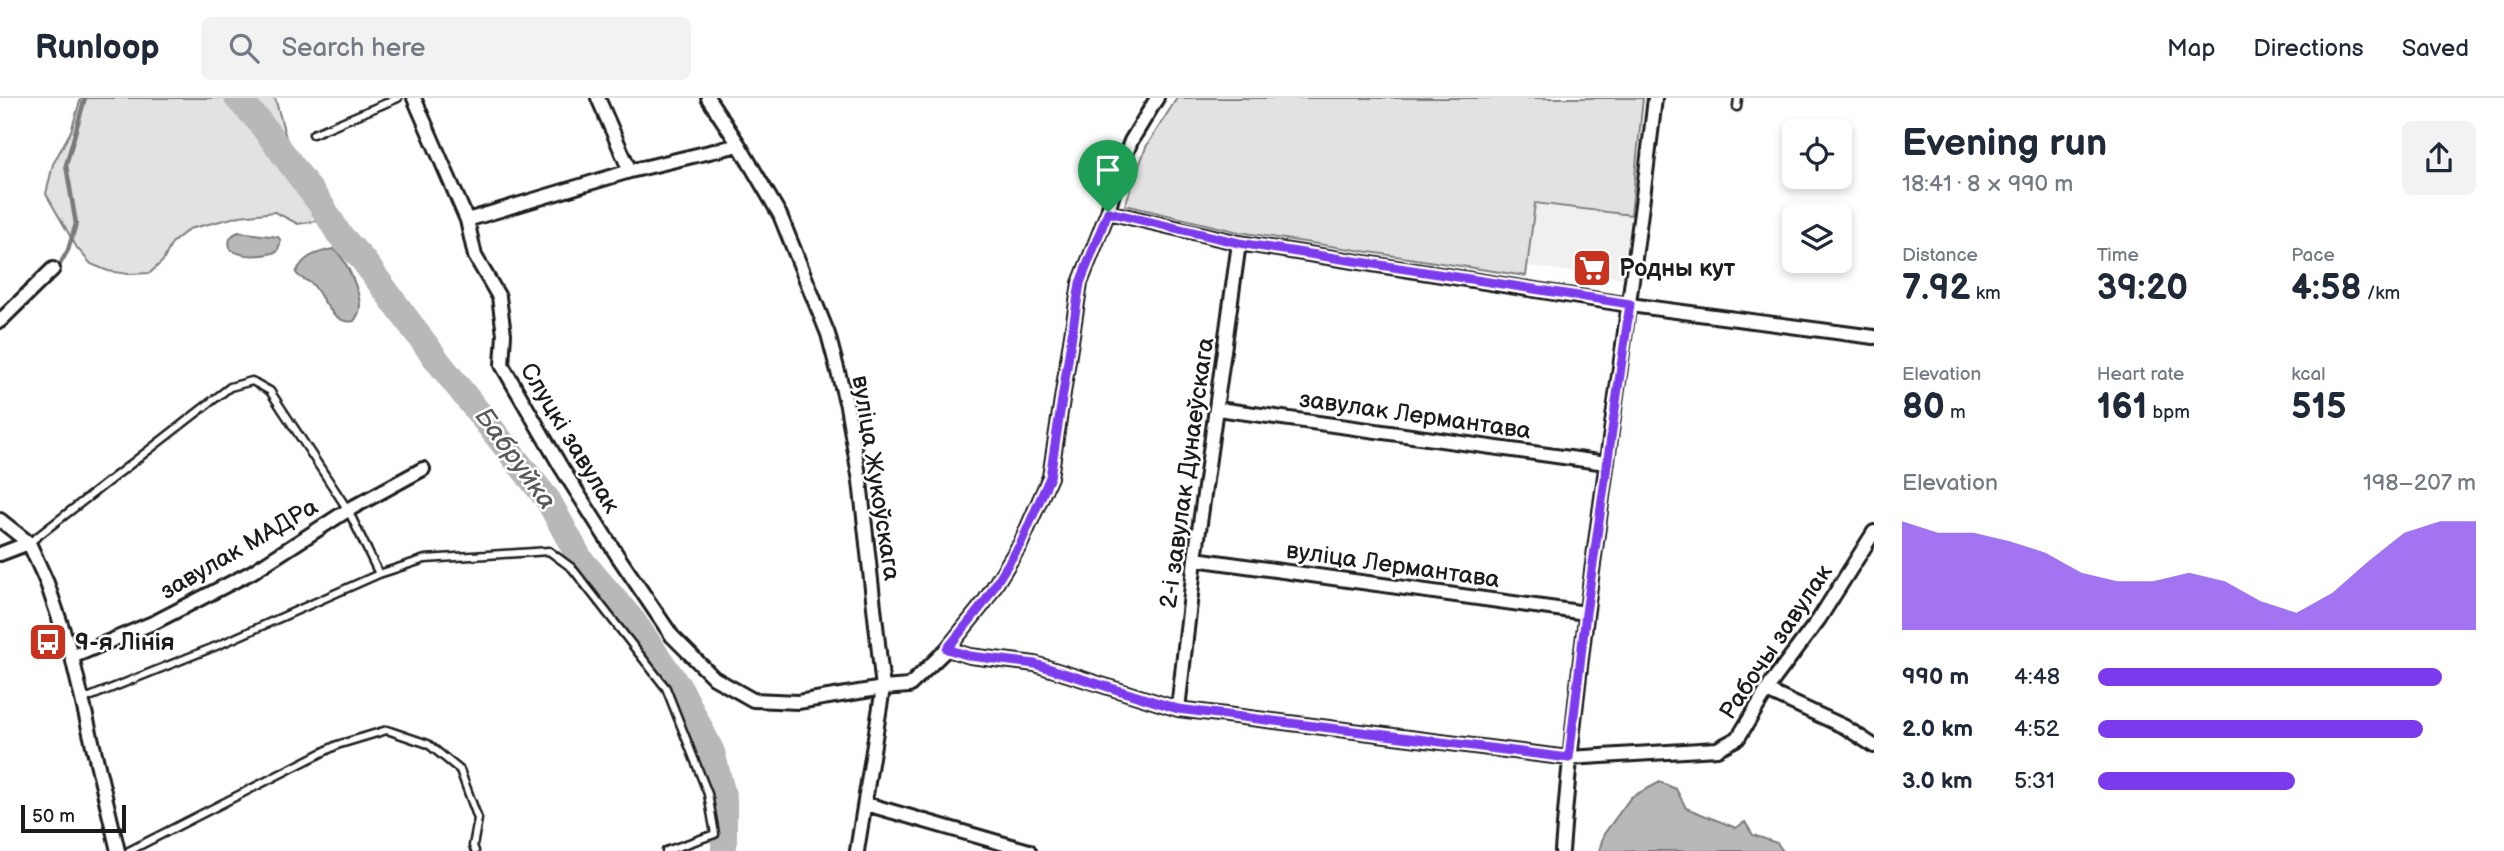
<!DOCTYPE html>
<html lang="en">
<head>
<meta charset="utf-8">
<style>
  :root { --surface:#fff; --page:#f2f2f3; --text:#1f2937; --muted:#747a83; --line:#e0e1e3; --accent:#7c3aed }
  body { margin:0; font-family:"Balsamiq Sans",sans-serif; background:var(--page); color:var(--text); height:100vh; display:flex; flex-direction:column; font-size:26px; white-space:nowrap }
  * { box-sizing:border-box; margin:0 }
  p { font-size:23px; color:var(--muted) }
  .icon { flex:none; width:38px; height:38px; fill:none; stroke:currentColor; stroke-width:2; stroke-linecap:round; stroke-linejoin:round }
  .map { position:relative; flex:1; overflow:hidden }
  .drawer { display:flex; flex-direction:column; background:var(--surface); width:630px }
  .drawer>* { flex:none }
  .buttons { position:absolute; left:1782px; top:21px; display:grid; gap:14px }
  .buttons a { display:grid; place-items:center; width:70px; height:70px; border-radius:10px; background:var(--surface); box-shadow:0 4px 10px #0003; font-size:35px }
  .scale { position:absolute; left:21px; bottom:18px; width:105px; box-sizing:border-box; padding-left:7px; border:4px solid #1c1c1c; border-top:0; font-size:19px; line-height:24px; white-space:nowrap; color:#1c1c1c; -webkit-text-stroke:5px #fff; paint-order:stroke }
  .pin { position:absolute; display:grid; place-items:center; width:60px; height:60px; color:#fff; margin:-72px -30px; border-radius:50% 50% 50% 0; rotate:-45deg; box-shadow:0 0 7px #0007 }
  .pin .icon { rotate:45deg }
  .round { display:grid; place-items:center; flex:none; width:74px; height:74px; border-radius:10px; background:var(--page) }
  .headline { display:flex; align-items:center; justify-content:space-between; height:119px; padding:0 28px }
  h1 { font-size:38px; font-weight:800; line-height:52px }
  .stats { display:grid; grid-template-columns:repeat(3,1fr); gap:10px; height:119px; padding:7px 28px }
  .stats div { display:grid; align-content:center }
  .stats b { font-size:35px; font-weight:800 }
  .stats small { font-size:19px; font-weight:400 }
  .stats p { font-size:19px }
  .chart { height:196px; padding:14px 28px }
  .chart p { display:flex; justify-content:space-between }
  .chart svg { width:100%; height:126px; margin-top:7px; fill:var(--accent); opacity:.7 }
  ul { padding:0 28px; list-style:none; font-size:23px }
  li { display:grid; grid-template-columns:112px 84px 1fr; align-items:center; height:52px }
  li i { height:18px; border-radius:9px; background:var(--accent) }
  header { display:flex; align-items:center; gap:42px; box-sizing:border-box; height:98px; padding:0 35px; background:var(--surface); border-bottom:2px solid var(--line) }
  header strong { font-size:33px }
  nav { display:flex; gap:38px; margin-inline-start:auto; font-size:24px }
  .search { width:490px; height:63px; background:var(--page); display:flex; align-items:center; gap:18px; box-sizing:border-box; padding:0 24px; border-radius:10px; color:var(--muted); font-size:26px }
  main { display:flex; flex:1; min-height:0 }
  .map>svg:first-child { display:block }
  .built { fill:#f0f0f0 }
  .green { fill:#e2e2e2; stroke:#7f7f7f; stroke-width:2 }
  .water { fill:#b8b8b8; stroke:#7a7a7a; stroke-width:2 }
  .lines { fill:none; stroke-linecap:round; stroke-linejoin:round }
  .stream { stroke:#7a7a7a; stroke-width:4.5 }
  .river { stroke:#b8b8b8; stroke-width:26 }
  .lane-casing { stroke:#1c1c1c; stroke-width:11 }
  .street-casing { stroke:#1c1c1c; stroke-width:18 }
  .lane { stroke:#fff; stroke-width:6 }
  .street { stroke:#fff; stroke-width:12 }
  .route-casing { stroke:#fff; stroke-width:14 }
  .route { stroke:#7c3aed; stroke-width:9 }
  .labels { text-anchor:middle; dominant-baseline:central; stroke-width:5; stroke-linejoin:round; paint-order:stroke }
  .poi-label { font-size:24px; font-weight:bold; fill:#1c1c1c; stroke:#fff; text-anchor:start }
  .street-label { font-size:24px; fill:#1c1c1c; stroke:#fff }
  .water-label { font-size:26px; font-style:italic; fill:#5a5a5a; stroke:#fff }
</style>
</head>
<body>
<header>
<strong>Runloop</strong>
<div class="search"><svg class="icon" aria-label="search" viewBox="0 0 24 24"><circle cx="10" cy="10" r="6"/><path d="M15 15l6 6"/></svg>Search here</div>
<nav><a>Map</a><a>Directions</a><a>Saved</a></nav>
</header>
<main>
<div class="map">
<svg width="1874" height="753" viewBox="0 0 1874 753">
  <rect width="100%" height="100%" fill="#fff"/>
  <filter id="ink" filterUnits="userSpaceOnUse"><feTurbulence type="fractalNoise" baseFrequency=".0143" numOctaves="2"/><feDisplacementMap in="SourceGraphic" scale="14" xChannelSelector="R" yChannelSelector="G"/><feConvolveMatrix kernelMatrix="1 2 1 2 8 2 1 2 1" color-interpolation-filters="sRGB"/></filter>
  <g filter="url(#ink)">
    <!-- built -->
    <path class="built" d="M1534,105L1631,117L1623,180L1527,168Z"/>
    <!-- green -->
    <path class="green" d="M81,0H275L287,43L317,83L329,104L315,123L298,126L275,114L240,118L189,131L172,145L163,163L150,175L128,176L108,173L91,166L77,150L46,96L53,66L71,33Z
      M1177,0H1643L1631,117L1535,105L1526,178L1239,134L1125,107L1146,49Z"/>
    <!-- water -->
    <path class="water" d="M239,134L278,139L281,143L277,154C262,158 243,160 230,151C228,142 230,137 239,134Z
      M333,151C345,157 360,194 360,208C360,213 357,219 354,223C334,228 324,201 314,188C309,182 301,182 296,175C303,158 316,155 333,151Z
      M1660,684L1676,691L1686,710L1736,730L1745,724L1753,737L1777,745L1783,753H1599L1604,736L1631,699Z"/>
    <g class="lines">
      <!-- stream -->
      <path class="stream" d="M55,175L68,152L76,126L66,67L85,0"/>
      <!-- river -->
      <path class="river" d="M237,0L258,22L322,108L339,136L363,162L440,266L548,402L580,461L633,523L682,594L712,654L724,701V753"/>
      <!-- lane casing -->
      <g class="lane-casing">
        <path id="lane" d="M1737,9L1738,0
          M313,36L398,0
          M29,445L230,289L252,283L270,293L348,412L379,476
          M82,602L219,547L379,476L425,461L549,453L572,470L666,590L708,696L715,736L666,753
          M129,753L337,647L387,632L428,646L460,672L478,721L473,748L475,753"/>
      </g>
      <!-- street casing -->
      <g class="street-casing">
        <path id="street" d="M414,0L467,122
          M598,0L630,73L467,122L475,158L499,199L504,236L502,267L561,369L617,457L672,538L714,580L753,602L798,604L883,590L909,588L947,551L984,505L1021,445L1050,379L1080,185L1108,114L1117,80L1131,43L1157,0
          M708,0L739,47L780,117L828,236L847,308L860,383L883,590L857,753
          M630,73L739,47
          M1108,114L1239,145L1630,207L1874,239
          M0,223L53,171
          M1218,311L1606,365
          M0,422L29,445L47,485L72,559L118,753
          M0,456L29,445
          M1195,461L1586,515
          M947,551L970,558L1035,566L1178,611L1569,660L1717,651L1738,640L1774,581L1819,521L1874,434
          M72,559L155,524L252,474L348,412L423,371
          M1767,593L1845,629L1874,648
          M1178,611L1195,461L1239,145
          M866,706L1029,753
          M1562,753C1581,501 1627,251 1655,0"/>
      </g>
      <!-- lane -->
      <use href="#lane" class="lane"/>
      <!-- street -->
      <use href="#street" class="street"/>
    </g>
  </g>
  <g class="lines" filter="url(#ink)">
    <!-- route casing -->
    <g class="route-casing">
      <path id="route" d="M1108,114L1239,145L1630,206L1586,515L1569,660L1178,611L1035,566L970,558L947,551L984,505L1021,445L1050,379L1080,185Z"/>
    </g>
    <!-- route -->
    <use href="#route" class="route"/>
  </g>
  <!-- icons -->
  <defs>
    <g id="supermarket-square" transform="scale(2.0125)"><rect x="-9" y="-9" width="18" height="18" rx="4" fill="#c8321e" stroke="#fff"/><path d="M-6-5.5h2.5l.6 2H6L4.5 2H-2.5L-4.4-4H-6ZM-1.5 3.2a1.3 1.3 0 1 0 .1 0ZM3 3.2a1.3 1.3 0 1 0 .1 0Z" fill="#fff"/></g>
    <g id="bus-square" transform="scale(2.0125)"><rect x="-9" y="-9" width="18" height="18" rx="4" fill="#c8321e" stroke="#fff"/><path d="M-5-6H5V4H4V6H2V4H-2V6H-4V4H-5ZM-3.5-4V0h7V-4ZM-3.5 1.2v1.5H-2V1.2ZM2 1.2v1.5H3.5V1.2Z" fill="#fff"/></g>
  </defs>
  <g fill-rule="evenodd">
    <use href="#supermarket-square" x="1592" y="170"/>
    <use href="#bus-square" x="48" y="544"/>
  </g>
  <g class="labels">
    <!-- poi labels -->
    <g class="poi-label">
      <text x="1619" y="170">Родны кут</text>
      <text x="75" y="544">9-я Лінія</text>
    </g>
    <!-- street labels -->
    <g class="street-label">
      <text transform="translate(1415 317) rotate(8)">завулак Лермантава</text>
      <text transform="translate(570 340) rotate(59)">Слуцкі завулак</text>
      <text transform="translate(1187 375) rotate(-82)">2-і завулак Дунаеўскага</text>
      <text transform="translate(876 380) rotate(81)">вуліца Жукоўскага</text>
      <text transform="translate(239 451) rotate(-30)">завулак МАДРа</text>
      <text transform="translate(1393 467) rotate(8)">вуліца Лермантава</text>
      <text transform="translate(1776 544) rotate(-56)">Рабочы завулак</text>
    </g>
    <!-- water labels -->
    <g class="water-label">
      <text transform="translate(515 361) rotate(54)">Бабруйка</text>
    </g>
  </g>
</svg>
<div class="buttons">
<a><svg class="icon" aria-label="locate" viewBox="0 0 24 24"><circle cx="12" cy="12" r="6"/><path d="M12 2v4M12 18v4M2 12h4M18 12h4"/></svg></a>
<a><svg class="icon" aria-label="layers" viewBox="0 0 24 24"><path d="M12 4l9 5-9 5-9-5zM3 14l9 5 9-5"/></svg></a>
</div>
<div class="scale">50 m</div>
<div class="pin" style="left:1108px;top:114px;background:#1e9e55"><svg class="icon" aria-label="arrive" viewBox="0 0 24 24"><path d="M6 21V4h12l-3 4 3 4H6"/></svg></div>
</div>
<section class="drawer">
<div class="headline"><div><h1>Evening run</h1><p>18:41 · 8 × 990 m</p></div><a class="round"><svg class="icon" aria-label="share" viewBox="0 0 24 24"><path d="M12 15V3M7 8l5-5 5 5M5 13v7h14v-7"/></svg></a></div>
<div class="stats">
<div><p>Distance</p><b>7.92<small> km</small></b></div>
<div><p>Time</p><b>39:20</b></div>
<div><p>Pace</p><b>4:58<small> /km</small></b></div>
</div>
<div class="stats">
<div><p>Elevation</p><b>80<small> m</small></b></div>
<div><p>Heart rate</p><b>161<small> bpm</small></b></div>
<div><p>kcal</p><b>515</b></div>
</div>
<div class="chart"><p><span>Elevation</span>198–207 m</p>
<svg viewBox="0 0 160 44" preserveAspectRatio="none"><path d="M0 44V6L10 10L20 10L30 13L40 17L50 24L60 27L70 27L80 24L90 27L100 34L110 38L120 31L130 20L140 10L150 6L160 6V44z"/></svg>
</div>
<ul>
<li><b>990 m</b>4:48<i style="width:91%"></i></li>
<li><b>2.0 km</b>4:52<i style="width:86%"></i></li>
<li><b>3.0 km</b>5:31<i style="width:52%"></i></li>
</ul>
</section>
</main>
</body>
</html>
